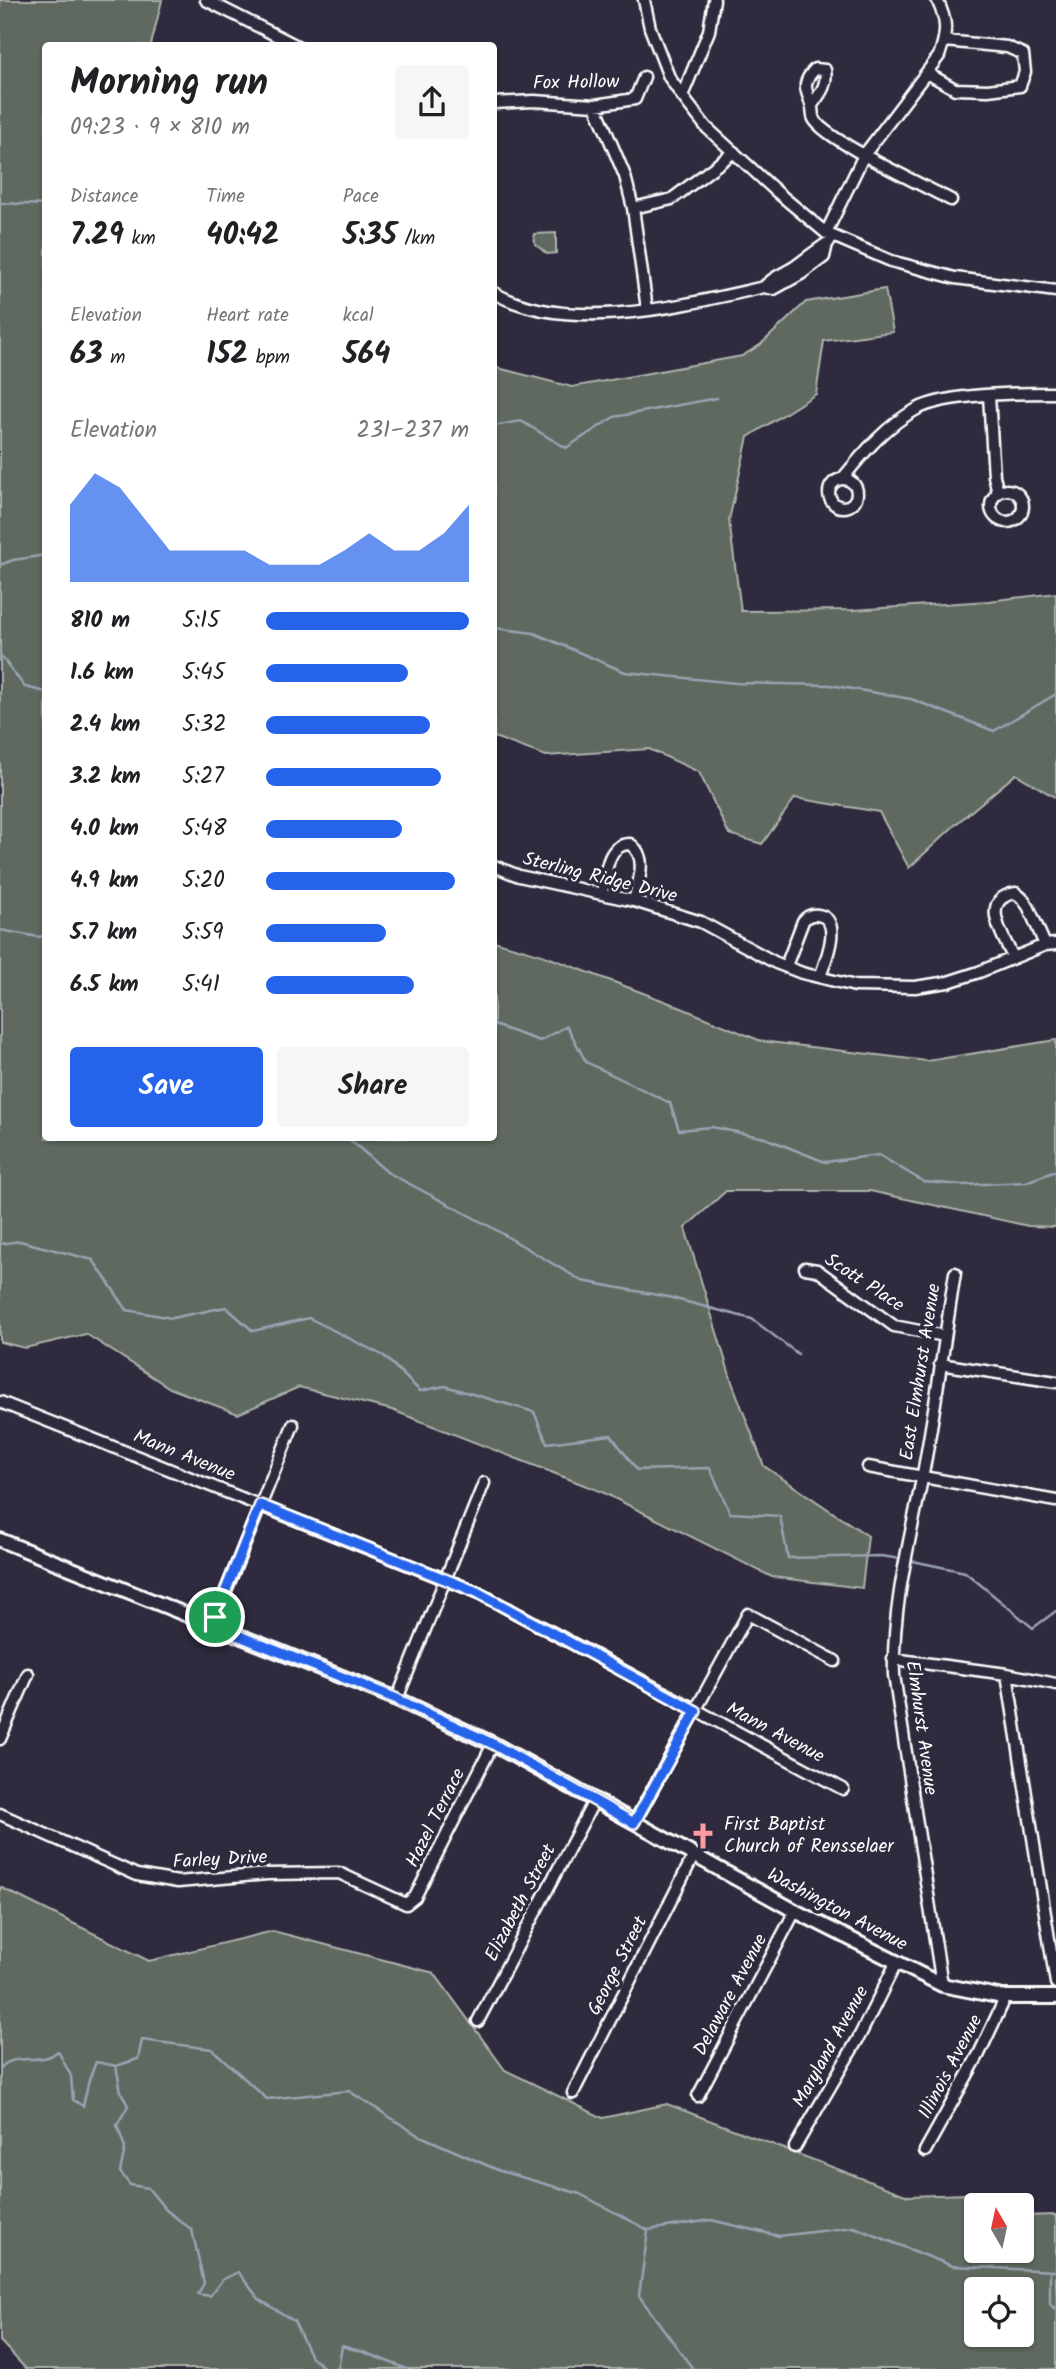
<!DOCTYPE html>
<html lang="en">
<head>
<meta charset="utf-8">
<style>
  :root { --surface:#fff; --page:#f6f6f6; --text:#202124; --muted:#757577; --accent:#2563eb }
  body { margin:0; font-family:Kalam,sans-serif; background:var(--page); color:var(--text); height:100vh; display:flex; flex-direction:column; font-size:26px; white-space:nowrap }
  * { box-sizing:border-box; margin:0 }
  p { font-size:23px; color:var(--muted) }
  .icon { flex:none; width:38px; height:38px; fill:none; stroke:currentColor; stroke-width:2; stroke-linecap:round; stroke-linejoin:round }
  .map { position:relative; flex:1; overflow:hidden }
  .details { position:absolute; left:42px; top:42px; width:455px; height:1099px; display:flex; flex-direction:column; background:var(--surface); border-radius:7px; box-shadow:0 2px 5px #0004 }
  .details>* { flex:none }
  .needle { width:46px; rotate:351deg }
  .tools { position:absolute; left:964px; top:2193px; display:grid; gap:14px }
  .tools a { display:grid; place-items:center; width:70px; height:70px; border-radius:7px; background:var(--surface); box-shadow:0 2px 5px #0004; font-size:35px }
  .pin { position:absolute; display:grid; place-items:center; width:60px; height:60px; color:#fff; margin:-30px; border:4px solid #fff; border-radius:50%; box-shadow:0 2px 7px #0007 }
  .round { display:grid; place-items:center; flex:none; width:74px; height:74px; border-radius:7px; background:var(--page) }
  .head { display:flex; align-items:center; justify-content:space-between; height:119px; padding:0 28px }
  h1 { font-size:38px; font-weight:700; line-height:52px }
  .metrics { display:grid; grid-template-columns:repeat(3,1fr); gap:10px; height:119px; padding:7px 28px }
  .metrics div { display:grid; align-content:center }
  .metrics b { font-size:30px; font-weight:700 }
  .metrics small { font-size:19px; font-weight:400 }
  .metrics p { font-size:19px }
  .chart { height:196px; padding:14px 28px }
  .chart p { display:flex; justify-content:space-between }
  .chart svg { width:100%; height:126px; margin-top:7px; fill:var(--accent); opacity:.7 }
  .button { display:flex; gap:14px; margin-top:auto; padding:14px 28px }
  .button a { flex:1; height:80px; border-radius:7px; background:var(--accent); color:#fff; font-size:28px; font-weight:700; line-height:80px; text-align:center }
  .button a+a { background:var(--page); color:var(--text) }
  ul { padding:0 28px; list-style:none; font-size:23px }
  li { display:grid; grid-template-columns:112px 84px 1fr; align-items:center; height:52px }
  li i { height:18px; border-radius:9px; background:var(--accent) }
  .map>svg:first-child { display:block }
  .green { fill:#5e695e; stroke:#aeb4ae; stroke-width:2; fill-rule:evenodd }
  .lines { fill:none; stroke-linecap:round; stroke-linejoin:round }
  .stream { stroke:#9aa3b3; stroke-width:2.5 }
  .minor-casing { stroke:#fff; stroke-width:15 }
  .tertiary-casing { stroke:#fff; stroke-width:18 }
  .minor { stroke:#2f2a3d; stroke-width:10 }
  .tertiary { stroke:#2f2a3d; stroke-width:12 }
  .route-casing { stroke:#fff; stroke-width:14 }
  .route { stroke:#2563eb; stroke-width:9 }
  .labels { text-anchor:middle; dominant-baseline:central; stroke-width:7; stroke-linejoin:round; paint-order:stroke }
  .street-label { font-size:19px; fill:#fff; stroke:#2f2a3d }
  .poi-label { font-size:19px; fill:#fff; stroke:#2f2a3d; text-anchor:start }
</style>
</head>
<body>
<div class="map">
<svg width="1056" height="2369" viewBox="0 0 1056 2369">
  <rect width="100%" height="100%" fill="#2f2a3d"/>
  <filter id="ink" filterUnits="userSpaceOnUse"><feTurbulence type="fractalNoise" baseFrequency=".0143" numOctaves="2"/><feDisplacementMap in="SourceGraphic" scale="14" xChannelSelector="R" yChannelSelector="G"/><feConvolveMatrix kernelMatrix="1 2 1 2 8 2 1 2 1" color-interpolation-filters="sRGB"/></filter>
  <g filter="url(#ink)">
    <!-- green -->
    <path class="green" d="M0,0H162L151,45L46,46V1138H494V941L542,955L667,1002L761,1041L927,1061L1056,1040V1227L1028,1226L870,1191H726L685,1228L732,1382L764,1466L868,1536L862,1588L772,1577L602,1492L392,1410L299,1387L238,1414L170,1388L86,1334L25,1348L0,1342Z
      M556,233V253L547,254L535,244L534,234Z
      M885,289L893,332L824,341L816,394L748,437L729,520L741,611L853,610L988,601L1056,593V798L1016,774L956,824L909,868L879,812L795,798L762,844L729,834L699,772L649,749L546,756L494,737V367L572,387L742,356L760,345L806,302Z
      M0,1887L149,1961L273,1931L434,1973L505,2070L603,2118L667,2104L908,2196L968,2194L990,2205H976V2250H1022V2216L1056,2215V2369H26L0,2341ZM1022,2289V2334H976V2289Z"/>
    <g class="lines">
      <!-- stream -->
      <path class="stream" d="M0,203L46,205
        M494,426L521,421L566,448L614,417L717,398
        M0,565L13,560L46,555
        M494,628L534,633L625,672L736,683L830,685L911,699L994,731L1056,694
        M0,655L25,687L46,692
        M0,930L39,937L46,935
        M494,1025L540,1041L567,1026L586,1062L670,1103L679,1130L712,1127L765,1138L825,1162L879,1155L924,1182L963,1185L1026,1182L1056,1171
        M348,1138L387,1172L491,1227L582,1281L668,1297L752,1319L798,1354
        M0,1244L20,1241L93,1260L127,1310L172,1318L226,1307L253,1331L309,1318L384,1356L420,1391L445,1386L534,1412L547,1443L611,1435L637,1470L710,1468L730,1513L780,1516L788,1558L881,1556L901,1559
        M908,1560L965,1572L1033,1628L1056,1611
        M116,2066L138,2059L142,2040L212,2049L267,2099L349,2091L416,2134L500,2171L580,2194L648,2230L711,2220L779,2236L854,2227L952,2266L1056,2271
        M0,2069C10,2054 33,2062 48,2057C52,2056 55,2053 58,2051L71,2076L73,2100L83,2106L89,2080L96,2062L116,2066L121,2092L128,2106L117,2125L125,2148L120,2172L130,2185L148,2188L166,2210L192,2230L204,2283L198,2294L210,2296L222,2280L238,2272L259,2299L294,2321L311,2357L326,2369
        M648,2230L639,2296L693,2369
        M1050,2271V2304L1056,2310
        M338,2369L342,2346L366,2353L407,2369"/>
      <!-- minor casing -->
      <g class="minor-casing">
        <path id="minor" d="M206,0L297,46
          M644,0L650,28L669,77L682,96L706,127L777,192L826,233L891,261L955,278L1056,291
          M927,73L955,89L988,90L1020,86L1025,72L1023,54L1007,47L945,41
          M682,96L709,31L714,0
          M494,103L534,101L595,105L635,99L644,77
          M595,105L625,176L633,208L647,309
          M812,105C820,94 828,85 825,70L815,69C799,86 808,90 812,108C813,112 812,116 814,119C825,140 925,186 951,200
          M633,208L672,199L734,152
          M826,233L864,155L939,56C947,33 948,22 937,0
          M764,287C773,276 786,273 797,265C808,257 818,249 829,242
          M494,293C570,335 684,305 764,287L774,289L801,274L824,257L827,244
          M989,396L994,476L998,493
          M843,478C864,452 887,425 917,409C948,393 1020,393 1056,393
          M829 493a14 14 0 1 1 28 0a14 14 0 1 1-28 0Z
          M991 506a16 16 0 1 1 32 0a16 16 0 1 1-32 0Z
          M494,866L519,876L634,901L701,922L776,963L802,973L855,986L915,987L948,982L979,972L1045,945L1056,944
          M602,893C606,874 606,844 630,844C649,857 638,882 634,901
          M1013,957C1003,936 978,899 1016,893L1024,900L1029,908L1045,945
          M786,966L803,921C807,916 811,914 818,915C844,919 825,962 820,977
          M805,1268L817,1270L894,1326L945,1336
          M940,1364L1056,1382
          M0,1402L477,1592L843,1789
          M868,1467L1056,1501
          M212,1625L293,1425
          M893,1659L1007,1674L1056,1684
          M1007,1674L1056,1983
          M397,1699L484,1483
          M0,1739L28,1674
          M0,1814L137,1875L178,1882L267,1874L339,1873L406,1904L415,1897L493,1744
          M634,1823L748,1614L835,1661
          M942,1985L894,1675C892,1608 909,1544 922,1479C935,1411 944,1342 955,1273
          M478,2021L594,1801
          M573,2093L694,1855
          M698,2096L795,1911
          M795,2147L858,2039L896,1963
          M925,2151L979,2054L1002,2005L1003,1997"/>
      </g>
      <!-- tertiary casing -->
      <g class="tertiary-casing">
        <path id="tertiary" d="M0,1540L397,1699L493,1744L795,1911L942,1985L1003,1997H1056"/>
      </g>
      <!-- minor -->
      <use href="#minor" class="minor"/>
      <!-- tertiary -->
      <use href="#tertiary" class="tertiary"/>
    </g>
  </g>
  <g class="lines" filter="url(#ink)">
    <!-- route casing -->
    <g class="route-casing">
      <path id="route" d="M260,1505L477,1592L696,1711L634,1823L493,1744L397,1699L212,1625Z"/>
    </g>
    <!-- route -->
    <use href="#route" class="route"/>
  </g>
  <!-- icons -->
  <defs>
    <g id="church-bare" transform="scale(2.1)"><path d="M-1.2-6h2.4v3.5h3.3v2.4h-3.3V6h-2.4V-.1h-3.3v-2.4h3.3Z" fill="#ff9aa2" stroke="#2f2a3d" stroke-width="2.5" paint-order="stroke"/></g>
  </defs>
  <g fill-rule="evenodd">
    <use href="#church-bare" x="703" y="1836"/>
  </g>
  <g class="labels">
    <!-- street labels -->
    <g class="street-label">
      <text transform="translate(576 83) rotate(-1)">Fox Hollow</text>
      <text transform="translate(600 878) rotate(14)">Sterling Ridge Drive</text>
      <text transform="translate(864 1283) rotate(33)">Scott Place</text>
      <text transform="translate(921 1372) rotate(-81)">East Elmhurst Avenue</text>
      <text transform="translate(184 1456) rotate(22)">Mann Avenue</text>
      <text transform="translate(921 1728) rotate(82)">Elmhurst Avenue</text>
      <text transform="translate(775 1733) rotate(28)">Mann Avenue</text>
      <text transform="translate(436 1818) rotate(-63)">Hazel Terrace</text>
      <text transform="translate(220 1860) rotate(-3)">Farley Drive</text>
      <text transform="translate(521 1903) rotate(-62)">Elizabeth Street</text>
      <text transform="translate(837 1910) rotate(28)">Washington Avenue</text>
      <text transform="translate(618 1966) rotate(-63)">George Street</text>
      <text transform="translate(731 1995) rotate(-62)">Delaware Avenue</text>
      <text transform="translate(831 2047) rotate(-61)">Maryland Avenue</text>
      <text transform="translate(951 2067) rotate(-62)">Illinois Avenue</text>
    </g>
    <!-- poi labels -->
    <g class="poi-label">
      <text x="724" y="1825">First Baptist<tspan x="724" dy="22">Church of Rensselaer</tspan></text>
    </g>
  </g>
</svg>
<div class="tools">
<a><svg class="needle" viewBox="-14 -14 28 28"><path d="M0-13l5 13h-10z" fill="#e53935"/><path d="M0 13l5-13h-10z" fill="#757577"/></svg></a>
<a><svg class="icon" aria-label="locate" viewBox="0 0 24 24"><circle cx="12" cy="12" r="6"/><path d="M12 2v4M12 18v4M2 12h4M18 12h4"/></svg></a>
</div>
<div class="pin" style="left:215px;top:1617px;background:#1e9e55"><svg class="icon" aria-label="arrive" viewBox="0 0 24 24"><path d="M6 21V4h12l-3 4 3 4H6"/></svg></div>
<section class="details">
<div class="head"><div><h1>Morning run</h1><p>09:23 · 9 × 810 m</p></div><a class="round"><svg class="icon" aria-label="share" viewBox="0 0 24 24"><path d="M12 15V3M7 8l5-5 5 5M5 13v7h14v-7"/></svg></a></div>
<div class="metrics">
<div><p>Distance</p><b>7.29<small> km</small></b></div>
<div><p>Time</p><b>40:42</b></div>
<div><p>Pace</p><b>5:35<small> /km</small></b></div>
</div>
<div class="metrics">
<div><p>Elevation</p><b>63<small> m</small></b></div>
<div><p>Heart rate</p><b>152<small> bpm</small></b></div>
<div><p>kcal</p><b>564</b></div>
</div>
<div class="chart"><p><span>Elevation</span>231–237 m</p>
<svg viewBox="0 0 160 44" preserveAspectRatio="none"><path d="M0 44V17L10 6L20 11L30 22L40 33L50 33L60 33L70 33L80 38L90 38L100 38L110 33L120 27L130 33L140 33L150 27L160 17V44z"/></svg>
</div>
<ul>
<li><b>810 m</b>5:15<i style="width:100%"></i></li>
<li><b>1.6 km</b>5:45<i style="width:70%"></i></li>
<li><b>2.4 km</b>5:32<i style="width:81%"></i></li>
<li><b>3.2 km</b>5:27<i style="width:86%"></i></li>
<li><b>4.0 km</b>5:48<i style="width:67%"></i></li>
<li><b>4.9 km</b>5:20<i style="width:93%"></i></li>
<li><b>5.7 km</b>5:59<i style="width:59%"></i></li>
<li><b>6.5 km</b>5:41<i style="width:73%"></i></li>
</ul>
<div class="button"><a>Save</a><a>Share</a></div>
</section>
</div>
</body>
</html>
